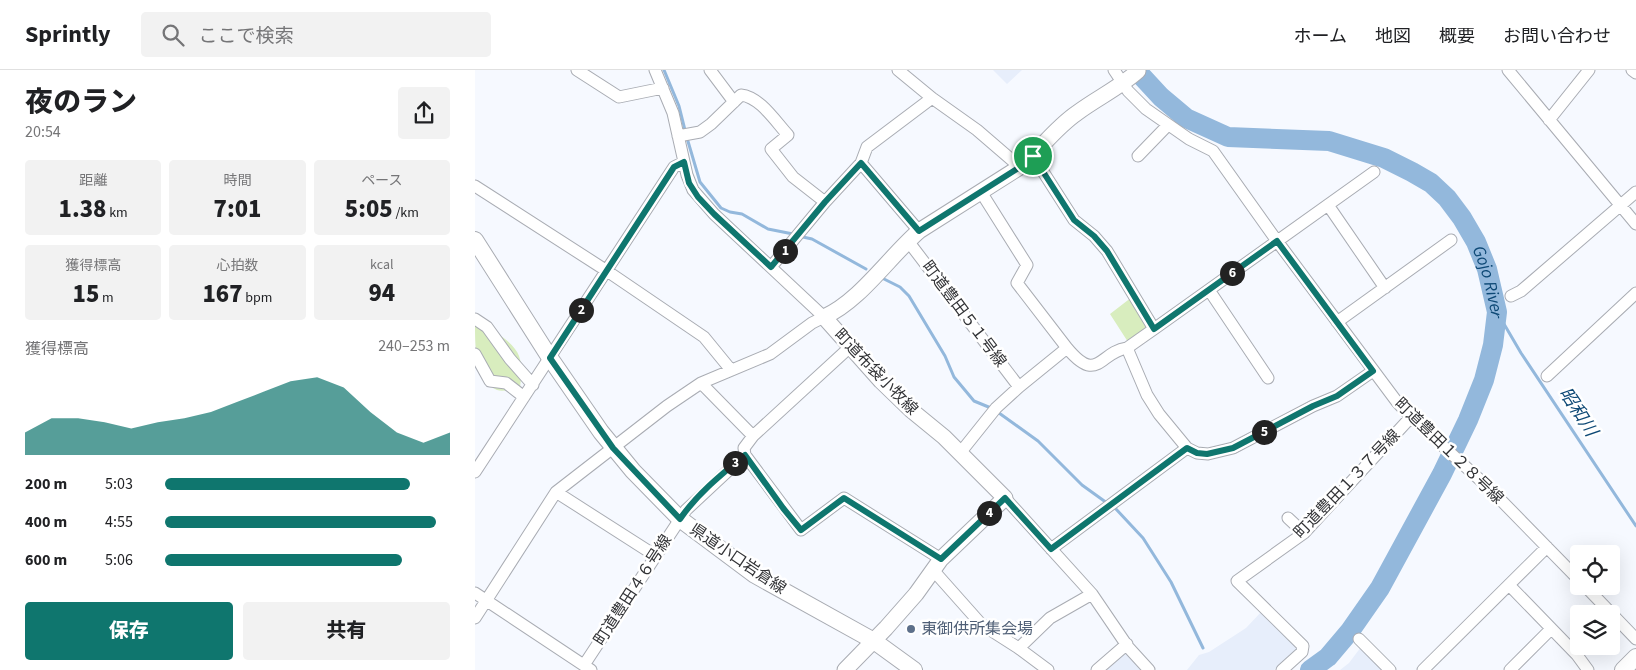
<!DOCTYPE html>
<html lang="ja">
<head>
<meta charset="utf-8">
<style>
  :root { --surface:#fff; --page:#f2f2f2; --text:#202124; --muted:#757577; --line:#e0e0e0; --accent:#0f766e }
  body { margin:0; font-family:"Source Sans 3","Noto Sans JP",sans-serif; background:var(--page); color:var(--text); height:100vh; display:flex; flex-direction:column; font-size:19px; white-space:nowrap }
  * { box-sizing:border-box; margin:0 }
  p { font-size:16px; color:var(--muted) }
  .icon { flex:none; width:28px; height:28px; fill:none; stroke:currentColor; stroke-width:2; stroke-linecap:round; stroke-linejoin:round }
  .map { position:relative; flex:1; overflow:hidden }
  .side { display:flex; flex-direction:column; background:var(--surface); width:475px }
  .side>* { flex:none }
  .tools { position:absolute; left:1095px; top:475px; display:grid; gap:10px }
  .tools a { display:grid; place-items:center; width:50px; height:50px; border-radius:5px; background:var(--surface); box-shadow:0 5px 20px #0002; font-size:25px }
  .pin { position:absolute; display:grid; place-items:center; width:42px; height:42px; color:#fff; margin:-21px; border:2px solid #fff; border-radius:50%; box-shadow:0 1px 5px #0007 }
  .km { position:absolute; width:25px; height:25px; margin:-12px; border-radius:50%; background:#222; color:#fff; font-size:14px; line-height:25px; text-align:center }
  .round { display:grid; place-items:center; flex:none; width:52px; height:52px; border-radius:5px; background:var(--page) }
  .summary { display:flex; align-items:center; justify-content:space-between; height:85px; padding:0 25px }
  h1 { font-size:28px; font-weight:800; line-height:38px }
  .figures { display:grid; grid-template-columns:repeat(3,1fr); gap:8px; height:85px; padding:5px 25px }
  .figures div { display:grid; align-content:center; border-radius:5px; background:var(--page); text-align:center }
  .figures b { font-size:25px; font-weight:800 }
  .figures small { font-size:14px; font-weight:400 }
  .figures p { font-size:14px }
  .chart { height:140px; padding:10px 25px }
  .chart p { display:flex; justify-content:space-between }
  .chart svg { width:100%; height:90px; margin-top:5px; fill:var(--accent); opacity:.7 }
  .button { display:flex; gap:10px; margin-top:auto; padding:10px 25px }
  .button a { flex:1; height:58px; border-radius:5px; background:var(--accent); color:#fff; font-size:20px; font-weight:800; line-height:58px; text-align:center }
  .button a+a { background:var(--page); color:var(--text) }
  ul { padding:0 25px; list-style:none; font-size:16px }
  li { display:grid; grid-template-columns:80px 60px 1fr; align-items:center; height:38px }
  li i { height:12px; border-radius:6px; background:var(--accent) }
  header { display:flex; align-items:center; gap:30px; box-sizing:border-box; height:70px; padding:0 25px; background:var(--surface); border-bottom:1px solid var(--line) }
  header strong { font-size:24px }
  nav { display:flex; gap:28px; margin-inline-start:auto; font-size:18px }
  .search { width:350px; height:45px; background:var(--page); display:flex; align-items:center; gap:12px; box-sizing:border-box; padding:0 18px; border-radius:5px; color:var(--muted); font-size:19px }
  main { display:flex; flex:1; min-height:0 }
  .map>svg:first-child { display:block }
  .built { fill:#e7eefb }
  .green { fill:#d8edbe }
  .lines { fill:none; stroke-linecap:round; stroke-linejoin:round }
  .stream { stroke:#93b8dc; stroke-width:3 }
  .river { stroke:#93b8dc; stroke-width:20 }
  .minor-casing { stroke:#a9acb3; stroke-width:13 }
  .tertiary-casing { stroke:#a9acb3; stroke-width:17 }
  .secondary-casing { stroke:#a9acb3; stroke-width:18 }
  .minor { stroke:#fff; stroke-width:11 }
  .tertiary { stroke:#fff; stroke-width:15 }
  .secondary { stroke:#fff; stroke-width:16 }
  .route-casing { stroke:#fff; stroke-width:10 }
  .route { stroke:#0f766e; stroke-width:6 }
  .service-dot { fill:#5c6f8a; stroke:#fff; stroke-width:2 }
  .labels { text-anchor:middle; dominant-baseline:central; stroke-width:5; stroke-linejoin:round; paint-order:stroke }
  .street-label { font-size:16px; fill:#323336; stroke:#fff }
  .service-label { font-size:16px; fill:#4e5e75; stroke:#fff; text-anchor:start }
  .water-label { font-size:18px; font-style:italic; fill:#0e4976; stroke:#fff }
</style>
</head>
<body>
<header>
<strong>Sprintly</strong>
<div class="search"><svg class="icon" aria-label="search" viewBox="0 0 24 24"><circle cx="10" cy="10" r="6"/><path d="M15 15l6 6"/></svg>ここで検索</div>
<nav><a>ホーム</a><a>地図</a><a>概要</a><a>お問い合わせ</a></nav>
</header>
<main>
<section class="side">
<div class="summary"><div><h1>夜のラン</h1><p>20:54</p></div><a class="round"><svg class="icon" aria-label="share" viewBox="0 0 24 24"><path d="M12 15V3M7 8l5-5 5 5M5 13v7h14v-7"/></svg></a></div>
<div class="figures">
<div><p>距離</p><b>1.38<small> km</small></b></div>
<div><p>時間</p><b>7:01</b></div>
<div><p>ペース</p><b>5:05<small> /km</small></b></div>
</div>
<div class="figures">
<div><p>獲得標高</p><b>15<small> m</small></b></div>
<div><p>心拍数</p><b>167<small> bpm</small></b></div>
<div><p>kcal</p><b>94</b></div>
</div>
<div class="chart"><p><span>獲得標高</span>240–253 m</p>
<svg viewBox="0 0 160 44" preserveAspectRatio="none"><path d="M0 44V33L10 26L20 26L30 28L40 31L50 28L60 26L70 23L80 18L90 13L100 8L110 6L120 11L130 23L140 33L150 38L160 33V44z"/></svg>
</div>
<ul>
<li><b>200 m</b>5:03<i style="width:86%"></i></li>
<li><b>400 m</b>4:55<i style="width:95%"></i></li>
<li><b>600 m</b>5:06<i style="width:83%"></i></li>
</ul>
<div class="button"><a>保存</a><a>共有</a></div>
</section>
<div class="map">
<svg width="1161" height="600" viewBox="0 0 1161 600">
  <rect width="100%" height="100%" fill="#f6f9ff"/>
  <!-- built -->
  <path class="built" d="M518,0H547L532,14Z
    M788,540L825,579L799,600H712L724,585L734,582L771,558Z
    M886,577L910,600H865L874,593Z
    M649,579L669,600H626Z"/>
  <!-- green -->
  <path class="green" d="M657,227L673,254L672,258L653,272L635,244Z
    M0,254C14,256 39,272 44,286C48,297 46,307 45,318C39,319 28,322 22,320C0,311 0,276 0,254Z"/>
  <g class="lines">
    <!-- stream -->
    <path class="stream" d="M189,0L204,36L210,60
      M212,68L225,112L246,138L255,142L267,144L293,159L318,164
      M328,167L337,169L391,199
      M405,207L425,217L434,226L470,286L479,307L499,331L516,338
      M1022,242L1046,283L1161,456
      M524,343L563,371L607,415L632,433
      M640,438L668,468L696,512L728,578"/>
    <!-- river -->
    <path class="river" id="s1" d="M661,0L686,27L711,48L753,67L854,71L909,88L937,102L956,113L972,128L987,148L1001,172L1012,199L1022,242L1018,275L1009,310L993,350L967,404L905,518L875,561L853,587L835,600"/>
    <!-- minor casing -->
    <g class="minor-casing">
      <path id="minor" d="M102,0L144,27L188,18
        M235,0L259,32
        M423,0L457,28L502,60L545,97
        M639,0L653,21L671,39L714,69L738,81L802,171L922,332L936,347L1015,419L1104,510
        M1033,0L1161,154
        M1157,0L1161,3
        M1074,50L1114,0
        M203,66L225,62L236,54L266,25C285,27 300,51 313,65L296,79L318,107L350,132
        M558,86L599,150L619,166L632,181L679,259L652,278C624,282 623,315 592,278
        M663,86L693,55
        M386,93L392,77L457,28
        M0,116L132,201L229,267L256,300
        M853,135L910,218
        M433,171L544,317
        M296,197L350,132L386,93L444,161
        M734,220L793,308
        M1036,226L1046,221L1161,122
        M0,249L12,257L35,289L58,315
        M862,252L976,170
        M679,259L899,102
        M652,278L672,325L684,344L712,378L722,383L733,384L758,378L838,336L862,326L898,301
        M0,284L15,311L31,313L49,327
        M1072,306L1161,223
        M226,313L278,366
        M485,383L521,338L544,317L592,278L542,213L552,195L506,122
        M270,385L326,460L369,428L466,489
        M0,402L199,97L209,92
        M81,422L181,486
        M530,428L617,524L653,577L674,600
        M813,448L829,463
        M576,479L712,378
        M458,500L506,554L542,577L573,600
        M1034,515L1102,585L1113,600
        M1110,516L1161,569
        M0,523L116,600
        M0,548L81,422L192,336L226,313L295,284L337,253L349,247L239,144L218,120L212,105L198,43L180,0
        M884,569L915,600
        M544,578L575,548L617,524
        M109,595L211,440L270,385L269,378L278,366L375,277
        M622,600L652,574
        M807,600L827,582L828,576L762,511L829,463L936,347
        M948,600L1072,477
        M1035,600L1076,559"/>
    </g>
    <!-- tertiary casing -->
    <g class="tertiary-casing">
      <path id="tertiary" d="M370,600L411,558L441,524L466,489L530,428L469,367L436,340L406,311L349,247C385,231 414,187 444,161L545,97C565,80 580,58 602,43C622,28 644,18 663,1"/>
    </g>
    <!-- secondary casing -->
    <g class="secondary-casing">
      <path id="secondary" d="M0,170L75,288L126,362L158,401L205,449L280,505L399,571L439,600
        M1148,600L1161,587"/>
    </g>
    <!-- minor -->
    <use href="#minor" class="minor"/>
    <!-- tertiary -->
    <use href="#tertiary" class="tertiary"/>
    <!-- secondary -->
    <use href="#secondary" class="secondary"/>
  </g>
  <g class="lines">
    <!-- route casing -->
    <g class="route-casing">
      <path id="route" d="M558,86L599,150L619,166L632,181L679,259L802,171L898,301L862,326L838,336L758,378L732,384L722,383L712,378L576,479L530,428L466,489L369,428L326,460L308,438L270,385C247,404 222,424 205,449L138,378L75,288L199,97L209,92L214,113L223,127L239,144L296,197L350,132L386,93L444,161L545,97Z"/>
    </g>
    <!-- route -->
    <use href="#route" class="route"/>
  </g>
  <!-- markers -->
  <circle class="service-dot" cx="436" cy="559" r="5"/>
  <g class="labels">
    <!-- street labels -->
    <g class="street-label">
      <text transform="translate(489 244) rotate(53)">町道豊田５１号線</text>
      <text transform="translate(401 302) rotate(46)">町道布袋小牧線</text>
      <text transform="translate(974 381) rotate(44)">町道豊田１２８号線</text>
      <text transform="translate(872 414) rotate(-46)">町道豊田１３７号線</text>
      <text transform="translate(263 489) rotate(34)">県道小口岩倉線</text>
      <text transform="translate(158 520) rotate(-57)">町道豊田４６号線</text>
    </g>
    <!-- service labels -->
    <g class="service-label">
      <text x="446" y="559">東御供所集会場</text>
    </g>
    <!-- water labels -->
    <g class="water-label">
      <text stroke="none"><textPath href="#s1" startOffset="444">Gojo River</textPath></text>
      <text transform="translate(1103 342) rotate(57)">昭和川</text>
    </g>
  </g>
</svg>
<div class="tools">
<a><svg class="icon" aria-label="locate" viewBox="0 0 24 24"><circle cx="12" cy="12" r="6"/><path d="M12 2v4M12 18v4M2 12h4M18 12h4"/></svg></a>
<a><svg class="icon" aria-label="layers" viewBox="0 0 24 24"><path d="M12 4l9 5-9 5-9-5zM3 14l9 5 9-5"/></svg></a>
</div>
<div class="pin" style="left:558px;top:86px;background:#1e9e55"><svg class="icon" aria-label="arrive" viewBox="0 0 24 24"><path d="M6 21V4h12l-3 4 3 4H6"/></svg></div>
<b class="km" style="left:310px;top:181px">1</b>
<b class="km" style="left:106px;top:240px">2</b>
<b class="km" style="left:260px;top:393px">3</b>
<b class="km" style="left:514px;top:443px">4</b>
<b class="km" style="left:789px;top:362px">5</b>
<b class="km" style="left:757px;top:203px">6</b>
</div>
</main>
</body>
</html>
